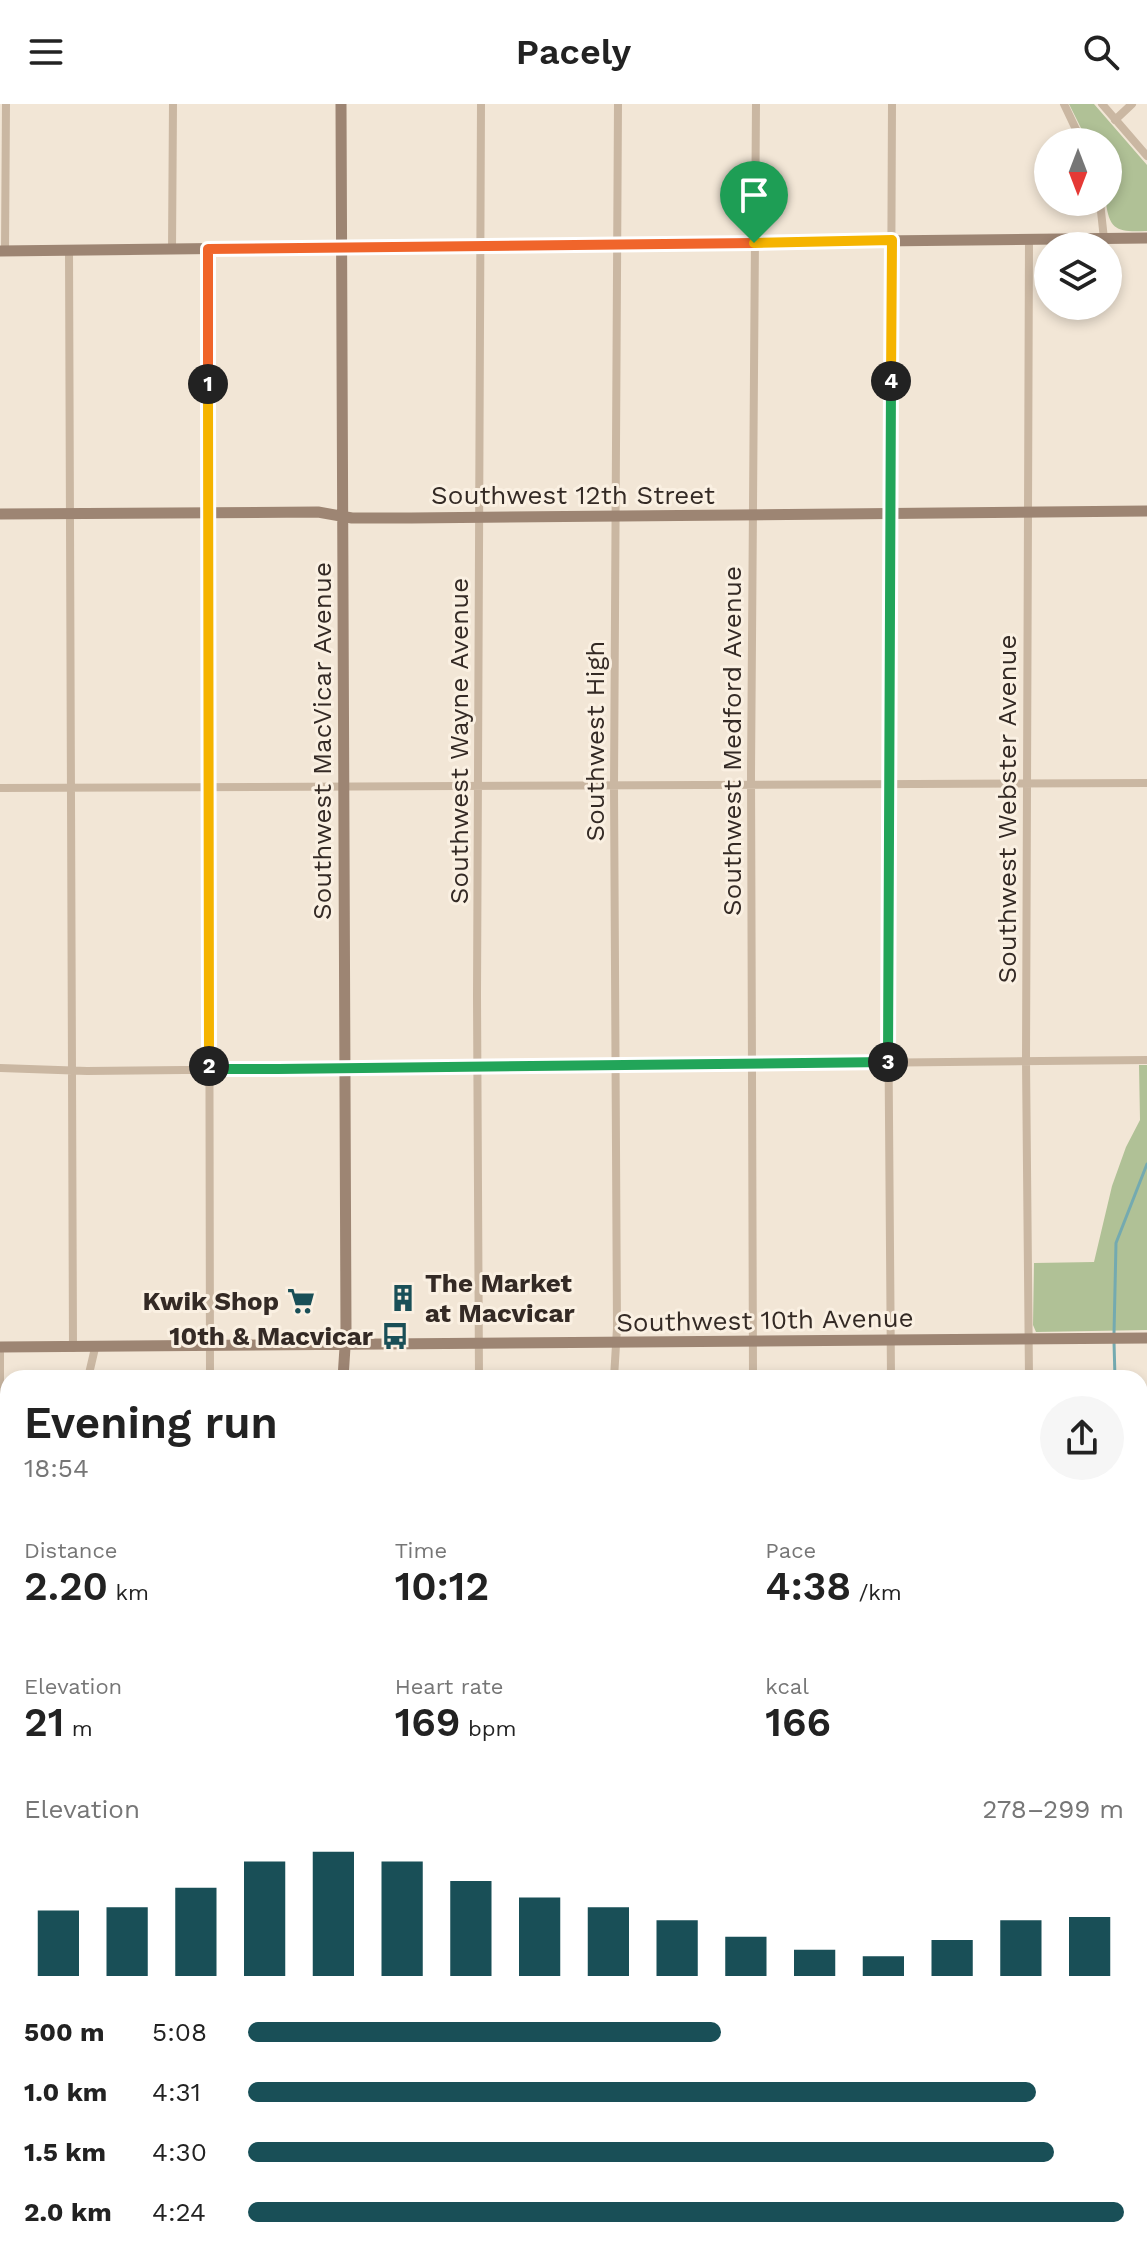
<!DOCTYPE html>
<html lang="en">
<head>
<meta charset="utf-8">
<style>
  :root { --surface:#fff; --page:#f6f6f6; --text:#222; --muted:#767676; --accent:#194f57 }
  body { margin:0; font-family:"Work Sans",sans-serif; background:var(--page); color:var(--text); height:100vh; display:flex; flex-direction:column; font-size:30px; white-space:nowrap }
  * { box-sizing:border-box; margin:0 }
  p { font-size:26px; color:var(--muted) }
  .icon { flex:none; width:44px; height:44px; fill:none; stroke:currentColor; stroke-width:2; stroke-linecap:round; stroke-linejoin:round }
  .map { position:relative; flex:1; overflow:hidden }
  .details { position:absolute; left:0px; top:1266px; width:1148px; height:888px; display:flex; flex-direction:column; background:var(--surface); border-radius:24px 24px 0 0; box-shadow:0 4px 12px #0003 }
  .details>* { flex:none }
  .needle { width:52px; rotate:180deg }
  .controls { position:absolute; left:1034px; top:24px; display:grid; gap:16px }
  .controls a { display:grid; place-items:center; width:88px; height:88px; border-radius:50%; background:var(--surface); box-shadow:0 4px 12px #0003; font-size:40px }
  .pin { position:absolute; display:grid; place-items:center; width:68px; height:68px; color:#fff; margin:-82px -34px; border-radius:50% 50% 50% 0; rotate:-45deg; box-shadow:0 0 8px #0007 }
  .pin .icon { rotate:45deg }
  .km { position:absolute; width:40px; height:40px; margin:-20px; border-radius:50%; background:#222; color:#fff; font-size:22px; line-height:40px; text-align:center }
  .round { display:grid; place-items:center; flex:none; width:84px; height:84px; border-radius:42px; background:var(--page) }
  .summary { display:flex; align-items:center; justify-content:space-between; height:136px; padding:0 24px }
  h1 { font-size:44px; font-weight:600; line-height:60px }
  .stats { display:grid; grid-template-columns:repeat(3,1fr); gap:12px; height:136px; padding:8px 24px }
  .stats div { display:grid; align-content:center }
  .stats b { font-size:40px; font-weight:600 }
  .stats small { font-size:22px; font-weight:400 }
  .stats p { font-size:22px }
  .chart { height:224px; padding:16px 24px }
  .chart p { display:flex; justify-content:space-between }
  .chart svg { width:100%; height:144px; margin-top:8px; stroke:var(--accent); stroke-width:6 }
  ul { padding:0 24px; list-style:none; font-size:26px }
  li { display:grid; grid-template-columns:128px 96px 1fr; align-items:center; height:60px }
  li i { height:20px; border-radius:10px; background:var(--accent) }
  header { display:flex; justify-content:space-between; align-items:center; height:104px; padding:0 24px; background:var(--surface); font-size:36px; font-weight:600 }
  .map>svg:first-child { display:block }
  .green { fill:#b0c196 }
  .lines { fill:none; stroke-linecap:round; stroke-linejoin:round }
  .stream { stroke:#74aab0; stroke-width:3 }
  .street { stroke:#cab7a2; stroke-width:8 }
  .secondary { stroke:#9d8573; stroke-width:11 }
  .split-1-casing { stroke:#fff; stroke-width:16 }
  .split-2-casing { stroke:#fff; stroke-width:16 }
  .split-3-casing { stroke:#fff; stroke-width:16 }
  .split-4-casing { stroke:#fff; stroke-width:16 }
  .split-5-casing { stroke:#fff; stroke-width:16 }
  .split-1 { stroke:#f0652b; stroke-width:10 }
  .split-2 { stroke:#f5b400; stroke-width:10 }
  .split-3 { stroke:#22a559; stroke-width:10 }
  .split-4 { stroke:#22a559; stroke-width:10 }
  .split-5 { stroke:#f5b400; stroke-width:10 }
  .labels { text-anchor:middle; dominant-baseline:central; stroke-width:6; stroke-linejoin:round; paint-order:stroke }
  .street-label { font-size:26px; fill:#342a25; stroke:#faf0e2 }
  .poi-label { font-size:26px; font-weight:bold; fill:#342a25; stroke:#faf0e2; text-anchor:end }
</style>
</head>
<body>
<header><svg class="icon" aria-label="menu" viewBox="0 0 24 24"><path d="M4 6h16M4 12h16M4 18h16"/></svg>Pacely<svg class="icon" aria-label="search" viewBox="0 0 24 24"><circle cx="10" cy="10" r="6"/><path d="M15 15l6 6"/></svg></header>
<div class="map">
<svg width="1147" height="2154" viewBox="0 0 1147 2154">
  <rect width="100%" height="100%" fill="#f2e6d6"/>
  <!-- green -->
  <path class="green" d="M1069,0H1094L1147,61V127C1120,128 1109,128 1106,98H1108V38H1088Z
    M1139,961H1147V1226L1036,1228L1033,1221L1034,1159L1094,1158L1112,1082L1126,1043L1140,1016Z
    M148,2146H344V2154H148Z"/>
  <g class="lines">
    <!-- stream -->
    <path class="stream" d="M1114,1230L1116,1139L1147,1060
      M1114,1238L1115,1274
      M297,2154L307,2146"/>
    <!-- street -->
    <path class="street" d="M1064,0L1082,38
      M1102,0L1147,52
      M1115,16L1132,0
      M1100,98L1104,135
      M172,145L173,0
      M208,145L210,1274
      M69,146L73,1244
      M5,147L6,0
      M0,684L1147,679
      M0,964L87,967L1147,956
      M0,1249V1314
      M88,1274L95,1244
      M479,1274L477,892L481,0
      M614,1274L617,1224L614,682L618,0
      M753,1274L751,670L756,0
      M891,1274L888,884L892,0
      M1029,1274L1026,957L1029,135
      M1140,1363H1147
      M0,1537L8,1513
      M0,1589L8,1588
      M0,1660H8
      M0,1932H8
      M1140,2065H1147
      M0,2069H8
      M0,2097L8,2078
      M461,2146V2154
      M581,2146V2154
      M701,2154V2146
      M821,2154V2146
      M880,2154V2146
      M963,2154L964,2146
      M1094,2154V2146"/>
    <!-- secondary -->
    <path class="secondary" d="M341,0L346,1228L343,1274
      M0,147L1147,134
      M0,410L318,408L352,414H411L1147,407
      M0,1243L1147,1234
      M1140,1784H1147
      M0,1795H8
      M350,2154V2146"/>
  </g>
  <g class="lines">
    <!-- split-1 casing -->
    <g class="split-1-casing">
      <path id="split-1" d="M208,280V145L754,139"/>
    </g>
    <!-- split-2 casing -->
    <g class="split-2-casing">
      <path id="split-2" d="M208,280L209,962"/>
    </g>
    <!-- split-3 casing -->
    <g class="split-3-casing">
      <path id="split-3" d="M209,962V965H278L888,958"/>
    </g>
    <!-- split-4 casing -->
    <g class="split-4-casing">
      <path id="split-4" d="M888,958L891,277"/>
    </g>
    <!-- split-5 casing -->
    <g class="split-5-casing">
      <path id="split-5" d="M754,139L892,136L891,277"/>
    </g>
    <!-- split-1 -->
    <use href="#split-1" class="split-1"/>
    <!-- split-2 -->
    <use href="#split-2" class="split-2"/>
    <!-- split-3 -->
    <use href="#split-3" class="split-3"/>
    <!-- split-4 -->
    <use href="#split-4" class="split-4"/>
    <!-- split-5 -->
    <use href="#split-5" class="split-5"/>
  </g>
  <!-- icons -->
  <defs>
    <g id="building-bare" transform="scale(2.16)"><path d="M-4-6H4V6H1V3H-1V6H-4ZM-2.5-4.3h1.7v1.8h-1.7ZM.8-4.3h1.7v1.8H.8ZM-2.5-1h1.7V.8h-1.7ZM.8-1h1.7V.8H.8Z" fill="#194f57" stroke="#faf0e2" stroke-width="2.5" paint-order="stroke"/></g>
    <g id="supermarket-bare" transform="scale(2.16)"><path d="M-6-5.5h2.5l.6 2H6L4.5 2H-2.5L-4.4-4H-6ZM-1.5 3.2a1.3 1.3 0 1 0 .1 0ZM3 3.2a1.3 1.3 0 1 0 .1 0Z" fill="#194f57" stroke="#faf0e2" stroke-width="2.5" paint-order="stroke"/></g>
    <g id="bus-bare" transform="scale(2.16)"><path d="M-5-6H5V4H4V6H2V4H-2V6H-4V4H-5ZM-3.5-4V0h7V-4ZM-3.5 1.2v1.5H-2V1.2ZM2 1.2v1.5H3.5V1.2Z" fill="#194f57" stroke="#faf0e2" stroke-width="2.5" paint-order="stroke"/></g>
  </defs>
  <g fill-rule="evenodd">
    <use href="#building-bare" x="403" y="1194"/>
    <use href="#supermarket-bare" x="301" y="1197"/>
    <use href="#bus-bare" x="395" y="1232"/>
  </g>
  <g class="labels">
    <!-- street labels -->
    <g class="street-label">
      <text x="573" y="391">Southwest 12th Street</text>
      <text transform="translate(322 637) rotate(-90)">Southwest MacVicar Avenue</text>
      <text transform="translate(459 637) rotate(-90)">Southwest Wayne Avenue</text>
      <text transform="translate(595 637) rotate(-90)">Southwest High</text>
      <text transform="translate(732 637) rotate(-90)">Southwest Medford Avenue</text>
      <text transform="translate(1007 705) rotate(-90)">Southwest Webster Avenue</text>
      <text transform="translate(765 1216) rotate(-1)">Southwest 10th Avenue</text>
    </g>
    <!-- poi labels -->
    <g class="poi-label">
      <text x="425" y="1179" text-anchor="start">The Market<tspan x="425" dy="30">at Macvicar</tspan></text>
      <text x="279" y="1197">Kwik Shop</text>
      <text x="373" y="1232">10th &amp; Macvicar</text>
    </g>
  </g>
</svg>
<div class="controls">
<a><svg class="needle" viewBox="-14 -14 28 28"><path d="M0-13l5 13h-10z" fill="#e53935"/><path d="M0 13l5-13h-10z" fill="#767676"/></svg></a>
<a><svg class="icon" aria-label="layers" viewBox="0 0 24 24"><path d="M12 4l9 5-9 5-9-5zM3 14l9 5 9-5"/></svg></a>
</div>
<div class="pin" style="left:754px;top:139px;background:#1e9e55"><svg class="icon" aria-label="arrive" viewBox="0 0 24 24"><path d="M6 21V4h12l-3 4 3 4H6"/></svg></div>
<b class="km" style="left:208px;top:280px">1</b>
<b class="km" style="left:209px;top:962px">2</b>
<b class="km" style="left:888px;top:958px">3</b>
<b class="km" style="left:891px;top:277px">4</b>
<section class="details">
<div class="summary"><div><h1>Evening run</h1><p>18:54</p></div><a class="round"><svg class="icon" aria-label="share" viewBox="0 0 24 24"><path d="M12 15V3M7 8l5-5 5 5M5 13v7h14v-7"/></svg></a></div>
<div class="stats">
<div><p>Distance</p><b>2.20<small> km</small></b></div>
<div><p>Time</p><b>10:12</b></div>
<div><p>Pace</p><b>4:38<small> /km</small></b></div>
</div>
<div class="stats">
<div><p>Elevation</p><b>21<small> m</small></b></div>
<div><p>Heart rate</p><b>169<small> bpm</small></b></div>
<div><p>kcal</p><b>166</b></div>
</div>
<div class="chart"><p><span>Elevation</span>278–299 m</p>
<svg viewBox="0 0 160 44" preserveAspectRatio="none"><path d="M5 44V24M15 44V23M25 44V17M35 44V9M45 44V6M55 44V9M65 44V15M75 44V20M85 44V23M95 44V27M105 44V32M115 44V36M125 44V38M135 44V33M145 44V27M155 44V26"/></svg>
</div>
<ul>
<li><b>500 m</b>5:08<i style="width:54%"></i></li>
<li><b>1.0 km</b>4:31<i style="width:90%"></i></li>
<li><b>1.5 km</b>4:30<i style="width:92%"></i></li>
<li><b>2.0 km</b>4:24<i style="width:100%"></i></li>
</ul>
</section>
</div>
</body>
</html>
